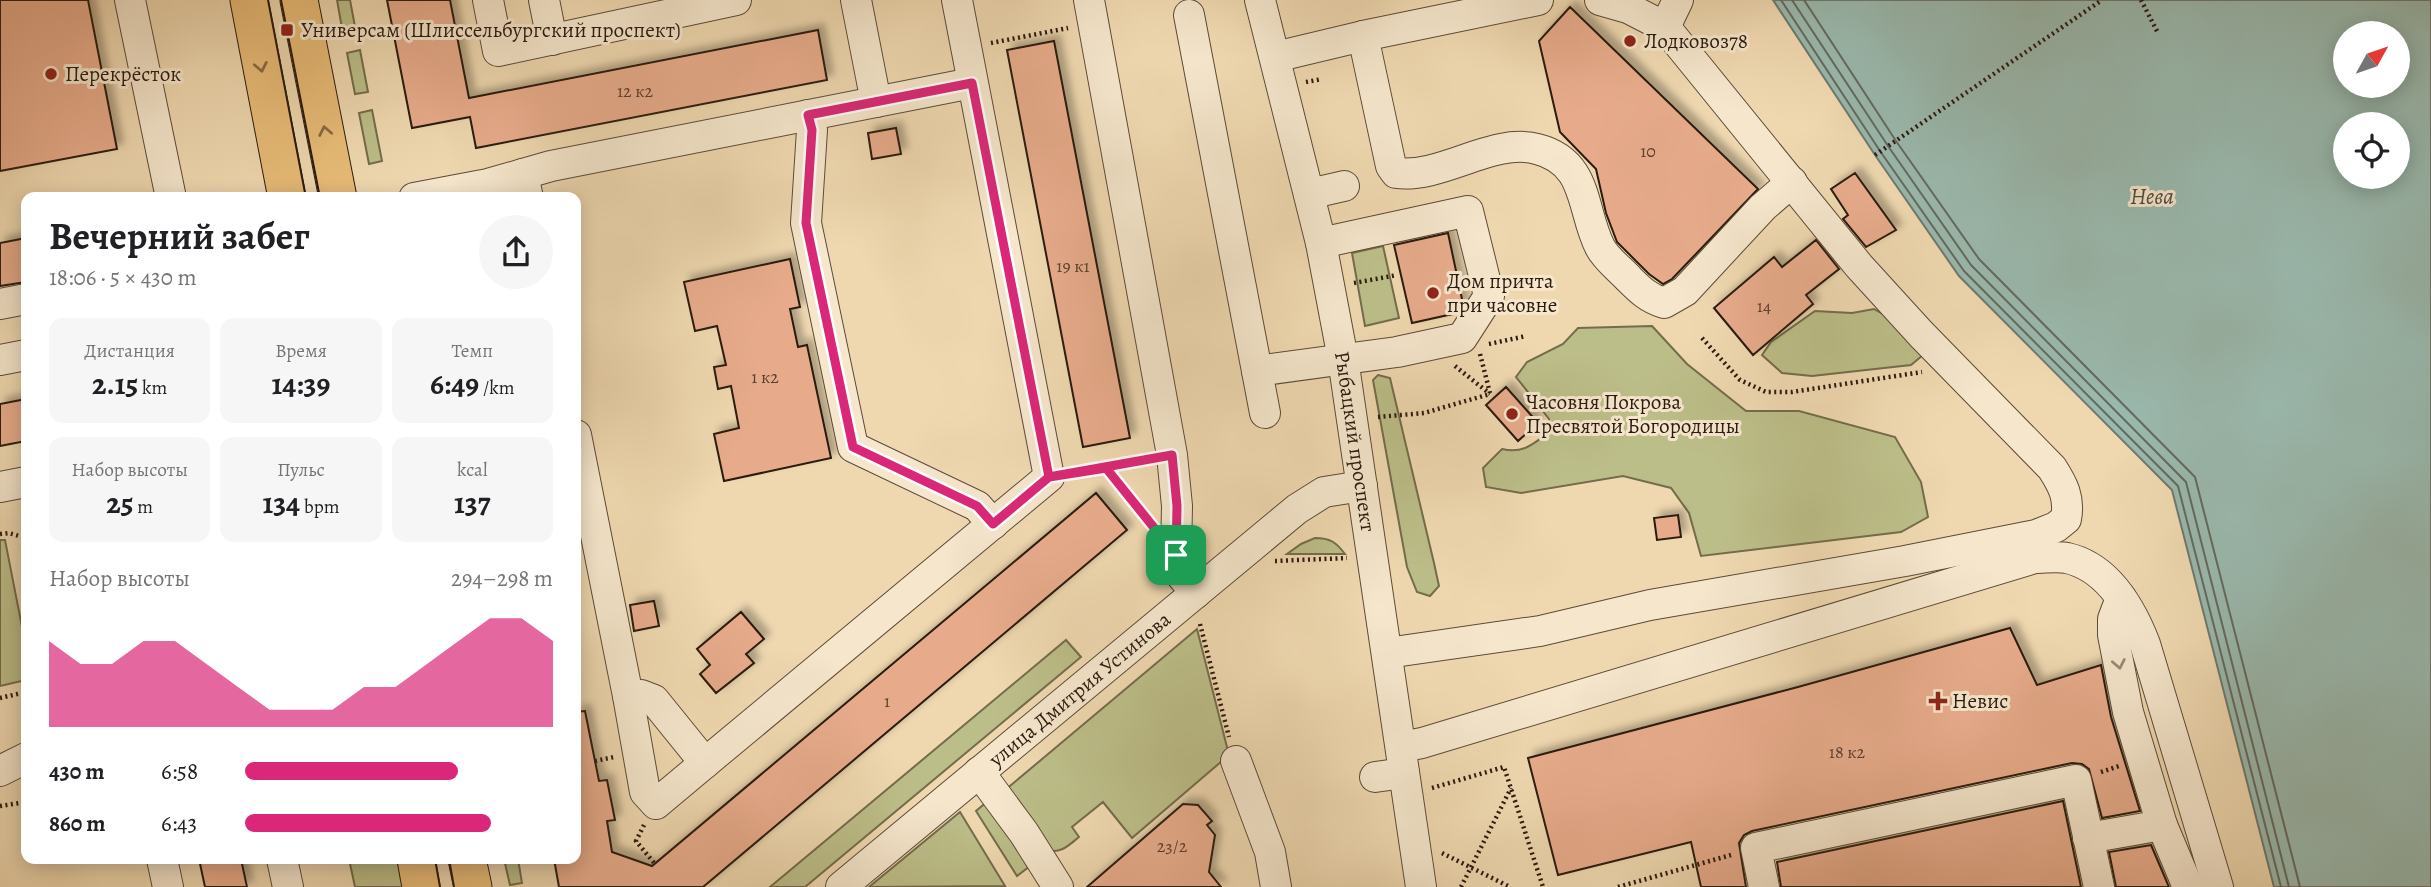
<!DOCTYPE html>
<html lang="ru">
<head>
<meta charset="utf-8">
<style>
  :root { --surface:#fff; --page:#f6f6f6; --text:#202124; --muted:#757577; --accent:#db2777 }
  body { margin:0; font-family:Alegreya,serif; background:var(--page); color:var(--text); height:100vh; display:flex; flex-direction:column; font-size:26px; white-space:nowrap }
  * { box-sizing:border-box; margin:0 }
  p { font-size:23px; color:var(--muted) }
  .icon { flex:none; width:38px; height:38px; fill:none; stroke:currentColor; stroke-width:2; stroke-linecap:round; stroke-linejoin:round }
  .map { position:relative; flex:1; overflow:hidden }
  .sheet { position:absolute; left:21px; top:192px; width:560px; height:672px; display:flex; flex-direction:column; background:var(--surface); border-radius:14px; box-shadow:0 4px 18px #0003 }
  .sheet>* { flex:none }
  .needle { width:46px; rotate:50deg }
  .fabs { position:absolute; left:2333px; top:21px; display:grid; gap:14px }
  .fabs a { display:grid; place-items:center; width:77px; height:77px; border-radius:50%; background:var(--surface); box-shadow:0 4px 18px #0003; font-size:35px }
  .pin { position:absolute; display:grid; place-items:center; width:60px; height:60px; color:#fff; margin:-30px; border-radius:14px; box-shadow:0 4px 10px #0006 }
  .round { display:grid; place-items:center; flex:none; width:74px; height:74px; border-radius:37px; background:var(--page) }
  .head { display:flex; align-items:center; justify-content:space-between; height:119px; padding:0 28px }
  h1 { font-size:38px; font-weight:600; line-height:52px }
  .stats { display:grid; grid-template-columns:repeat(3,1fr); gap:10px; height:119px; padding:7px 28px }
  .stats div { display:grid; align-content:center; border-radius:14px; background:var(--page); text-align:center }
  .stats b { font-size:30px; font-weight:600 }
  .stats small { font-size:19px; font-weight:400 }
  .stats p { font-size:19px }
  .chart { height:196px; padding:14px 28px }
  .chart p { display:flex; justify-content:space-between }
  .chart svg { width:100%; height:126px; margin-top:7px; fill:var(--accent); opacity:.7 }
  ul { padding:0 28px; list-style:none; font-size:23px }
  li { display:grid; grid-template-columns:112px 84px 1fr; align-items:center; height:52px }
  li i { height:18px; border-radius:9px; background:var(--accent) }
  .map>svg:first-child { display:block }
  .green { fill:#bcbe89; stroke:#746c4c; stroke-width:2 }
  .water { fill:#9ab9ae; stroke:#6e796f; stroke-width:2; fill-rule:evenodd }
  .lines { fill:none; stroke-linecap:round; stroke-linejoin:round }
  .shore { stroke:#626a5f; stroke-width:2 }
  .building { fill:#e7ab8b; stroke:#2b1a10; stroke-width:2; filter:url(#shadow) }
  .minor-casing { stroke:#5c4a38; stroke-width:32 }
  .major-casing { stroke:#2b1a10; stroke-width:39 }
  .path { stroke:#2b1a10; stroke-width:4.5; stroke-dasharray:2 3.5; stroke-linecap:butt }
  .minor { stroke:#f5e6cc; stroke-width:30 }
  .major { stroke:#e8bc78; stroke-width:37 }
  .tram { stroke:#2b1a10; stroke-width:2 }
  .oneway { stroke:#8a6b44 }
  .oneway2 { stroke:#9a8a77 }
  .route-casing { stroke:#fff; stroke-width:14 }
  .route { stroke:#db2777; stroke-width:9 }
  .poi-dot { fill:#8f2418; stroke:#f5e6cc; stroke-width:2.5 }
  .labels { text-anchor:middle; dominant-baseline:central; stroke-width:6; stroke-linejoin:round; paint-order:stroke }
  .number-label { font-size:18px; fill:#5a3e2f }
  .poi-label { font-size:21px; fill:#2b1a10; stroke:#f5e6cc; text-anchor:start }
  .street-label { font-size:21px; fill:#2b1a10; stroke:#f5e6cc }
  .water-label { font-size:23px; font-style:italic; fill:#4c4a3f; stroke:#f5e6cc }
</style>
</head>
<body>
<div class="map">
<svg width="2431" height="887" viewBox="0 0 2431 887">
  <defs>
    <filter id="shadow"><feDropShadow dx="6" dy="-6" stdDeviation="3.5" flood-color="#0004"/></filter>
  </defs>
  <rect width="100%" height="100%" fill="#efd8b0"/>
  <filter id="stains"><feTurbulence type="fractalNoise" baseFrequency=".00286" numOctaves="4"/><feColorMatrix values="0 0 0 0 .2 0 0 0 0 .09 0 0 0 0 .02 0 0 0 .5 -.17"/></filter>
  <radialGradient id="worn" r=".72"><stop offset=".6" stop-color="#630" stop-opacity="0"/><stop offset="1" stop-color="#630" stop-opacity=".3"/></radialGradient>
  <!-- green -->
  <path class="green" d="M337,0H350L356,32L343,34Z
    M360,50L368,92L355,94L347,53Z
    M372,110L382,161L369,164L359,113Z
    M1383,246L1399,318L1365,326L1352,253Z
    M1874,309L1893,320L1923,355L1911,365L1812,376L1782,373L1762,355L1771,342L1815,311L1852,313Z
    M1652,326L1687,364L1746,411H1799L1895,437L1921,482L1928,517L1901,532L1701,556L1689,513L1671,488L1623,476L1521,493L1486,487L1483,468L1502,449C1522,454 1532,445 1548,433L1549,419L1516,377L1527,362L1563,344L1578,328Z
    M1378,375L1390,378L1434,563L1439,586L1430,596L1417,592L1407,567L1373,380Z
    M1315,538C1330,538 1336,542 1345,554H1287L1301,544Z
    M0,540H5L26,647V680L0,686Z
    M1197,629L1229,755L1132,838L1103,802L1072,827L1079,837C1069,845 1061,854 1047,850L1004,791Z
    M1066,640L1081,657L805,887H770Z
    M989,800L1030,866L1017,876L976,811Z
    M960,812L1005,886L869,887Z
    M349,859H401L406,887H355Z
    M504,859H518L522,883L510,885Z"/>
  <!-- water -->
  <path class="water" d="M1773,0H2431V887H2274L2172,490L1959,276L1875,155ZM2345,33H2398V86H2345ZM2345,124H2398V177H2345Z"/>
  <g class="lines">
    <!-- shore -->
    <path class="shore" d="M1781,0L1880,151L1964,271L2178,486L2281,887
      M1792,0L1888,146L1971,265L2186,482L2289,887
      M1804,0L1896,141L1979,259L2195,477L2300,887"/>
  </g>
  <!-- building -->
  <path class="building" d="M0,0H88L117,149L0,171Z
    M387,0H450L469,98L818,30L827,80L476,148L470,117L412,128Z
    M1570,7L1758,189L1672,279L1663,284L1649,274L1617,242L1606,213L1596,169L1560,132L1539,41Z
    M1054,41L1130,438L1083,447L1007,50Z
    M896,128L901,154L872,159L868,133Z
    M1855,173L1896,230L1866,247L1843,219L1848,215L1831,189Z
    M1448,233L1463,304L1457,313L1412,323L1394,245Z
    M26,238V282L0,286V243Z
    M1816,240L1839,269L1806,295L1813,304L1753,355L1714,308L1774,257L1782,267Z
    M790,259L800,307L790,309L798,347L807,345L831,458L724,481L714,434L739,428L731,386L718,389L714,367L726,365L717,326L695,331L684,282Z
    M1506,387L1538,423L1518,441L1486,405Z
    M26,399V441L0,446V404Z
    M1096,493L1127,530L703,887H559L554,859H576V712L585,711L599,781L607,780L615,820L607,821L612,852L652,866Z
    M1678,515L1681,537L1657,540L1654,518Z
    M654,601L659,626L634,631L630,605Z
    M741,612L764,639L746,654L754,663L716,693L700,674L710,665L697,649Z
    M2010,628L2037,685L2101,665L2111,717L2140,811L2102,818L2089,769L2082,764L2072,763L1752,831L1744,835L1739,843L1746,887H1701L1691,842L1558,875L1528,758L1798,687Z
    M2063,801L2081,887H1781L1777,862Z
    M1183,804L1198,805L1212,821L1207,825L1215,835L1209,872L1221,887H1087Z
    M2151,845L2169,887H2116L2109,852Z
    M199,859H241L247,887H205Z"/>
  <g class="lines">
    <!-- minor casing -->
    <g class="minor-casing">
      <g id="minor">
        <path d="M130,0L171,198"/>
        <path d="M488,0L498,51L736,0"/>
        <path d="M544,0L552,40"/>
        <path d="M856,0L876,102"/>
        <path d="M1089,0L1172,455L1177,506L1176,555L1181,575L1196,593"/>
        <path id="s1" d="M1260,0L1321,243L1343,359L1421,887"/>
        <path d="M1189,15L1265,413"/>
        <path d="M1665,27L1678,0"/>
        <path d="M1363,36L1391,166L1396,173C1442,179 1493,137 1537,149C1589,162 1581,210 1600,247C1606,259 1620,269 1629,279C1640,290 1648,298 1664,303L1685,291L1763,207L1792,182"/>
        <path d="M1275,57L1363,36L1538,0"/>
        <path d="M808,115L812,130L806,223L853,447L977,506L993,524"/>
        <path d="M523,174L551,166L972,83"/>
        <path d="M1309,194L1344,186"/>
        <path d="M414,198L488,184L523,174L528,198"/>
        <path d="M0,304L26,299"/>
        <path d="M0,360L26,355"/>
        <path d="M1257,371L1397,352L1462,338L1489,296L1468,211L1321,243"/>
        <path d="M576,435L628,696L641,695L654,700L705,763L1049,477L957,0"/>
        <path d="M0,487L26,482"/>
        <path d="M2121,598L2113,619V635L2128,712L2162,825L2188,887"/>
        <path d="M1387,653L1540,631L1650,605L1905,561L2036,535L2056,527L2066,519C2070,498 2063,485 2052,468L1921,334L1859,266L1665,27L1628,8L1600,0"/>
        <path d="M628,696L645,792L656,804L705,763"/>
        <path d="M1401,747L1422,743L2035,558C2045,558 2057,556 2067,558C2107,567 2131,608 2145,644L2218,887"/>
        <path d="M1236,761L1270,852L1276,887"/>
        <path d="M0,771L26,758"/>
        <path d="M979,772L1024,833L1058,887"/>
        <path d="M1375,777L1404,773"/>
        <path d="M2088,838L2162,825"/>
        <path d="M162,859L168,887"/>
        <path d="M282,859L288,887"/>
        <path id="s2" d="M841,887L1297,509L1324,492L1362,486"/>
        <path d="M1764,887L1756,848L2076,780L2099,887"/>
      </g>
    </g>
    <!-- major casing -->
    <g class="major-casing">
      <path id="major" d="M249,0L287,198
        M299,0L338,198
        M416,859L421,887
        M467,859L473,887"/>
    </g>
    <!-- path -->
    <path class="path" d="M2141,0L2158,33
      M991,43L1068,28
      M1306,82L1322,79
      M1875,155L2102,0
      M1354,283L1397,275
      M1702,338L1740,380L1766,392H1792L1922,372
      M1489,344L1526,336
      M1480,354L1490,393
      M1455,366L1490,394
      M1378,417L1424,413L1490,394
      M1106,468L1150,522
      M1075,473L1149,460
      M0,534L9,533L26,538
      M1275,561L1347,558
      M1200,624L1229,737
      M0,698L26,692
      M595,761L614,757
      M2101,772L2119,766
      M1432,788L1504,767L1543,887
      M0,806L26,802
      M644,825L636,841L655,864
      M1442,853L1510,887
      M1461,887L1511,788
      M1618,887L1731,855"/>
    <!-- minor -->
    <use href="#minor" class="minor"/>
    <!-- major -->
    <use href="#major" class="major"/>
    <!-- tram -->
    <path class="tram" d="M268,0L306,198
      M281,0L320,198
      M435,859L440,887
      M449,859L454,887"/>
  </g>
  <!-- one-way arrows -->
  <defs><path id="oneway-chevron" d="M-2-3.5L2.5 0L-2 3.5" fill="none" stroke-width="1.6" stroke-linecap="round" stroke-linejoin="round" transform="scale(1.75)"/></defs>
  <g class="oneway">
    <use href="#oneway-chevron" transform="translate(261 67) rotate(79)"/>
    <use href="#oneway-chevron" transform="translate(325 131) rotate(-101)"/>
  </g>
  <use class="oneway2" href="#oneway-chevron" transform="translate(2119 664) rotate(79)"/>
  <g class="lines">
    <!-- route casing -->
    <g class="route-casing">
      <path id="route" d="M1176,555L1106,468L1049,477L993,524L977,506L853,447L806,223L812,130L808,115L972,83L1049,477L1172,455L1177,506L1176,555"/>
    </g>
    <!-- route -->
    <use href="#route" class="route"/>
  </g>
  <!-- markers -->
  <g class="poi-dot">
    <rect x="280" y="23" width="14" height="14" rx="3.5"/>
    <circle cx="1630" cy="41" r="7"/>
    <circle cx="51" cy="74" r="7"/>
    <circle cx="1433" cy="293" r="7"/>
    <circle cx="1512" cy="414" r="7"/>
    <path d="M1934.5 690.5h7v7h7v7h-7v7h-7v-7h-7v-7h7z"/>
  </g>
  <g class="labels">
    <!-- number labels -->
    <g class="number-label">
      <text x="635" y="91">12 к2</text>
      <text x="1648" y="151">10</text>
      <text x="1073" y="266">19 к1</text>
      <text x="1764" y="306">14</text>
      <text x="765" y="377">1 к2</text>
      <text x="887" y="701">1</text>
      <text x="1847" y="752">18 к2</text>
      <text x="1172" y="846">23/2</text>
    </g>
    <!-- poi labels -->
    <g class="poi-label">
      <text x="301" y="30">Универсам (Шлиссельбургский проспект)</text>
      <text x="1644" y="41">Лодковоз78</text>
      <text x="65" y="74">Перекрёсток</text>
      <text x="1447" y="281">Дом причта<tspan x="1447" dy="24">при часовне</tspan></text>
      <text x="1526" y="402">Часовня Покрова<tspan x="1526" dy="24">Пресвятой Богородицы</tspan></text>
      <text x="1952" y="701">Невис</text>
    </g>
    <!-- street labels -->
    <g class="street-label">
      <text stroke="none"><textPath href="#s1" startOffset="452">Рыбацкий проспект</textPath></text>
      <text stroke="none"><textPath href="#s2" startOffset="310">улица Дмитрия Устинова</textPath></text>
    </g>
    <!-- water labels -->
    <g class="water-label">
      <text x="2152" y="196">Нева</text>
    </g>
  </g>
  <rect width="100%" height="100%" filter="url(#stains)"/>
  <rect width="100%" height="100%" fill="url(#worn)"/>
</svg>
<div class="fabs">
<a><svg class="needle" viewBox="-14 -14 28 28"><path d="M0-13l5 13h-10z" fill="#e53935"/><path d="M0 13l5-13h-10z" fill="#757577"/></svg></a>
<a><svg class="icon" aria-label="locate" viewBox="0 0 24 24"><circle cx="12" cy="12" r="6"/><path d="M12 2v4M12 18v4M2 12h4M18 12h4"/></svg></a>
</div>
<div class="pin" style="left:1176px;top:555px;background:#1e9e55"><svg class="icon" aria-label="arrive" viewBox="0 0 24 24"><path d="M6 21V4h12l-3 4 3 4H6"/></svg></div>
<section class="sheet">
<div class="head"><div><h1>Вечерний забег</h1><p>18:06 · 5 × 430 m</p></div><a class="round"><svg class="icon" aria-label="share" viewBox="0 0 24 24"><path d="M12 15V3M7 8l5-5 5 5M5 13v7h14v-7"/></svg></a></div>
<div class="stats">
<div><p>Дистанция</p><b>2.15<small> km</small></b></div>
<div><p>Время</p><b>14:39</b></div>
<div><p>Темп</p><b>6:49<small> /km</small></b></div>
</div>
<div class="stats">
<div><p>Набор высоты</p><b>25<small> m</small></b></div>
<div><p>Пульс</p><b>134<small> bpm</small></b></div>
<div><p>kcal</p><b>137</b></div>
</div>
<div class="chart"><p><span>Набор высоты</span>294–298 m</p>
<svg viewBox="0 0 160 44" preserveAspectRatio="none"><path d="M0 44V14L10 22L20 22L30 14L40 14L50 22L60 30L70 38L80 38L90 38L100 30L110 30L120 22L130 14L140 6L150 6L160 14V44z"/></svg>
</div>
<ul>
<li><b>430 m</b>6:58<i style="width:69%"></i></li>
<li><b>860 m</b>6:43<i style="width:80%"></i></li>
</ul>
</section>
</div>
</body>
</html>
